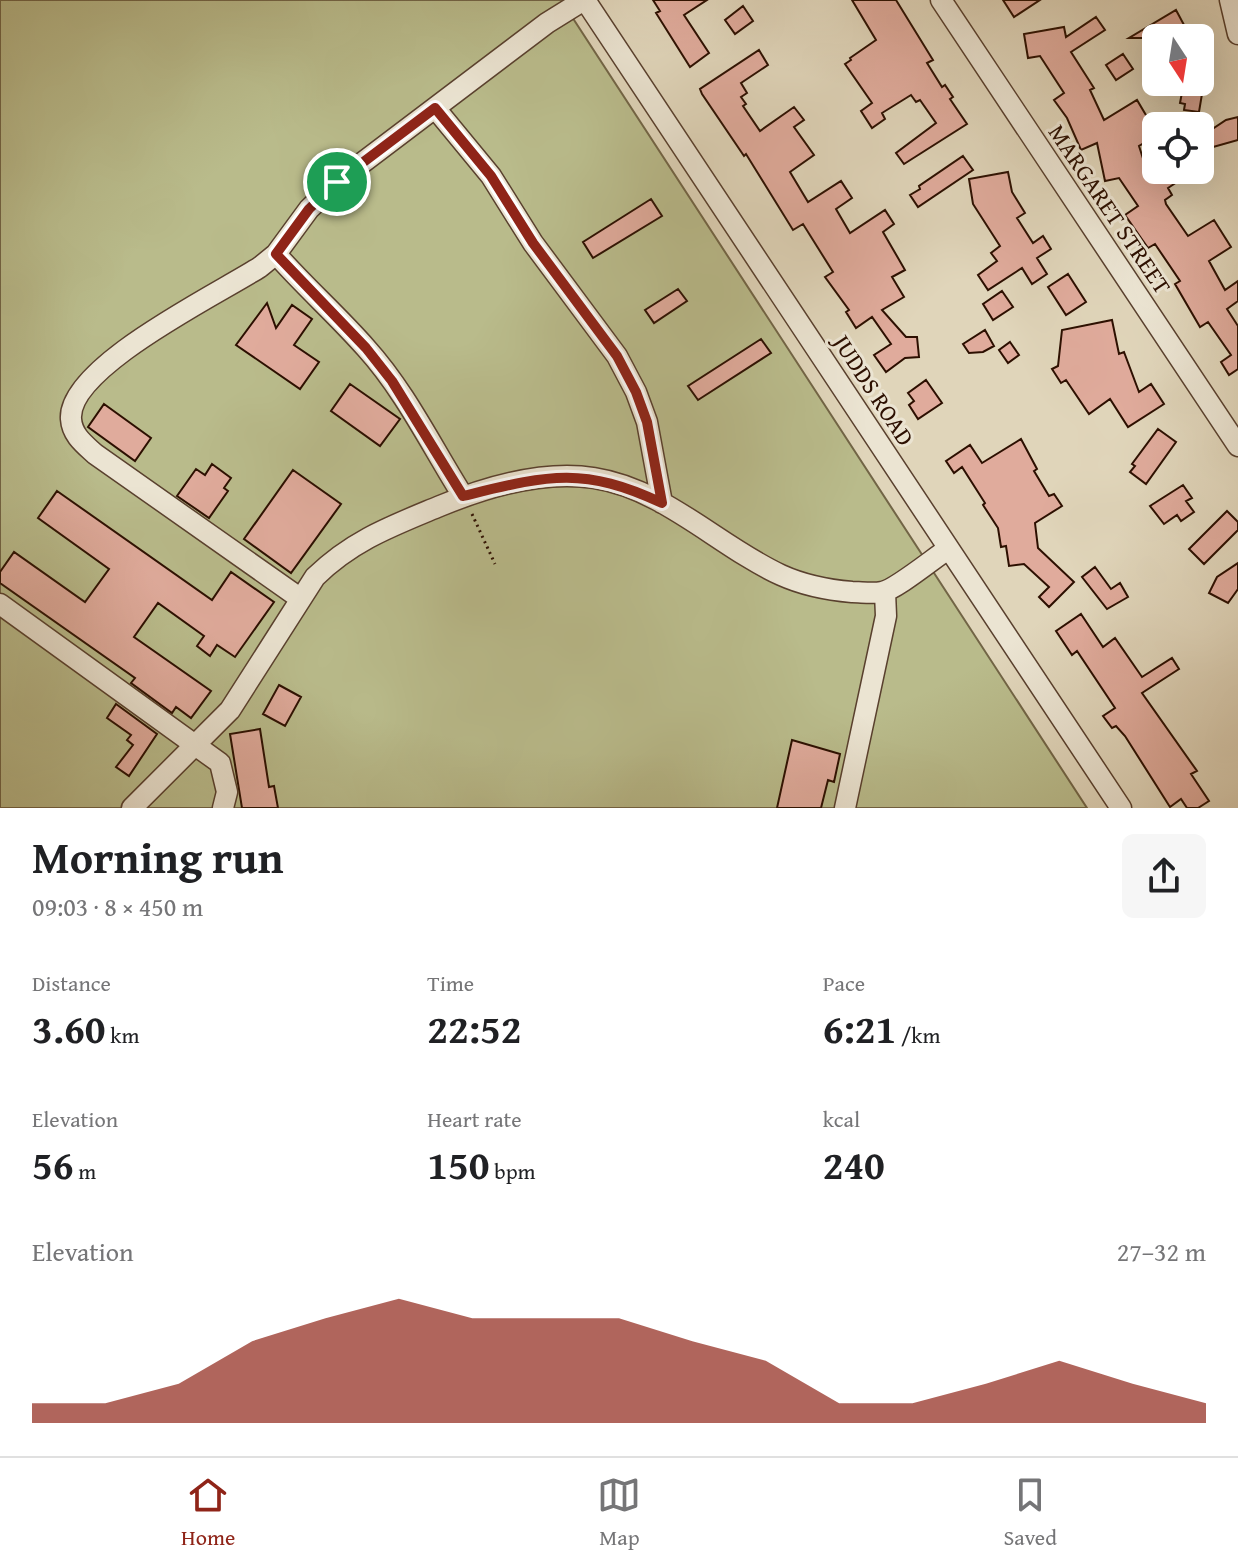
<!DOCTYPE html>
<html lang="en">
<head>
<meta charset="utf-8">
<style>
  :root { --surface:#fff; --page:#f6f6f6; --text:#202124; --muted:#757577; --line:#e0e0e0; --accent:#8f2418 }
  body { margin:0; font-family:"Gentium Book Plus",serif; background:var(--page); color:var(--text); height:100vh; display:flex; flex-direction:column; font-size:30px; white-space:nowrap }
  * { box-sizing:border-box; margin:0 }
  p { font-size:26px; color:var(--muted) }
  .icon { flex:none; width:44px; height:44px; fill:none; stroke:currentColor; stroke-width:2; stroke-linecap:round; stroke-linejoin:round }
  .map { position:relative; height:808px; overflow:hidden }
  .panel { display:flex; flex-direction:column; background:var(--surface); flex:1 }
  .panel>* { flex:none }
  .needle { width:52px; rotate:168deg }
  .controls { position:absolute; left:1142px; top:24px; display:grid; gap:16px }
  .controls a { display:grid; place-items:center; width:72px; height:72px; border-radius:12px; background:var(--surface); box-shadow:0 8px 32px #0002; font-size:40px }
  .pin { position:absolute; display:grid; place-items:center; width:68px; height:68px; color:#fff; margin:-34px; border:4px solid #fff; border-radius:50%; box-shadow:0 2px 8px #0007 }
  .round { display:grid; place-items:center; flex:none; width:84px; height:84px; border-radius:12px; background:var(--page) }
  .headline { display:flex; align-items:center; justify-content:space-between; height:136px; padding:0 32px }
  h1 { font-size:44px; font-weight:600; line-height:60px }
  .metrics { display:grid; grid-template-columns:repeat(3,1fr); gap:12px; height:136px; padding:8px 32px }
  .metrics div { display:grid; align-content:center }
  .metrics b { font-size:40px; font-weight:600 }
  .metrics small { font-size:22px; font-weight:400 }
  .metrics p { font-size:22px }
  .chart { height:224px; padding:16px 32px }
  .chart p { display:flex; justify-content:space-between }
  .chart svg { width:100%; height:144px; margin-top:8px; fill:var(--accent); opacity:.7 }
  .tab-bar { display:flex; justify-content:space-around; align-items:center; height:112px; border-top:2px solid var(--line); background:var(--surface); font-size:22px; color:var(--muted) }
  .tab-bar a { display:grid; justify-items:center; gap:4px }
  .tab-bar .selected { color:var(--accent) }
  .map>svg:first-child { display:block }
  .green { fill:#b9bb8b; stroke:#726546; stroke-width:2 }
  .building { fill:#e0ab9c; stroke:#2c0f00; stroke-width:2 }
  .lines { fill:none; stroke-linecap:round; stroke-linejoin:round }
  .minor-casing { stroke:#59402e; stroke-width:23 }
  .path { stroke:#2c0f00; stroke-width:3; stroke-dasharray:2 4; stroke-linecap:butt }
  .minor { stroke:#ebe4d2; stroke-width:20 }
  .route-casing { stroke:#fff; stroke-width:16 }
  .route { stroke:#8f2418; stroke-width:10 }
  .labels { text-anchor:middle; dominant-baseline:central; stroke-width:6; stroke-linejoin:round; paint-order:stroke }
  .street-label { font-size:24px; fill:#2c0f00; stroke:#ebe4d2 }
</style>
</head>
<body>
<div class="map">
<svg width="1238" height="808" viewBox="0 0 1238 808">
  <rect width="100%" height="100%" fill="#e0d5ba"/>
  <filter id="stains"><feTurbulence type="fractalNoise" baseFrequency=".0025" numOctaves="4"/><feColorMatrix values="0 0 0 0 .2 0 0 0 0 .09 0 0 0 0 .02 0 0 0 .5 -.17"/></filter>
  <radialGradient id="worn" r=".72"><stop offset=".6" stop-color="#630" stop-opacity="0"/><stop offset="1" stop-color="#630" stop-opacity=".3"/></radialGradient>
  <!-- green -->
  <path class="green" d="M0,0H561L1087,808H0Z"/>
  <!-- building -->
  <path class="building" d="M653,0H707L684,15L709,53L690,67L656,13L660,11Z
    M852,0H896L933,60L927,63L942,87L945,85L953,97L950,99L967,124L904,164L896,153L936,123L920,100L916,102L911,95L882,113L885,119L872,128L861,111L872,103L845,64L851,60L850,58L876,40Z
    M1003,0H1040L1014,17Z
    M743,6L753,21L735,34L725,20Z
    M1176,10L1191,38H1129Z
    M1096,17L1105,30L1071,52L1094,88L1090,90L1104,120L1137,100L1156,132V136L1139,146L1148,174L1153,170H1168L1177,182L1168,188L1172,195L1165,200L1166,204L1188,236L1214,220L1231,247L1209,261L1225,290L1238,281V301L1227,309L1238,326V369L1229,375L1221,362L1231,355L1208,322L1200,327L1175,284L1180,281L1155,244L1148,248L1125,215L1138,206L1119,178L1105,181L1097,143L1081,150L1067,118L1054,100L1064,93L1040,56L1028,58L1024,34L1064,27L1066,37Z
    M759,50L768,65L741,83L747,93L741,97L746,104L743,106L760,131L794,107L804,120L794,127L814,155L790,172L808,202L841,181L852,198L836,209L850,233L885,210L894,224L883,232L905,270L892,277L904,297L882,310L906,337H917L919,357L905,358L886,372L874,355L891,344L872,317L856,328L846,312L849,310L825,277L833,272L803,224L793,230L746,154L744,156L702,94L700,89Z
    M1123,54L1133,69L1116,80L1106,65Z
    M1184,82H1204L1199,112L1184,110L1185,104L1180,103Z
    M1238,117V140L1206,149L1202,136L1226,120Z
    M963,156L973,170L918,207L910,195L920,189L919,186Z
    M1008,172L1012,192L1025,213L1017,218L1033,243L1043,236L1051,249L1037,258L1047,274L1032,284L1022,268L988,290L978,275L997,261L991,253L1000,246L973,204L969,179Z
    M651,199L662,216L593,258L583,242Z
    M1068,274L1086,302L1066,315L1048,287Z
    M678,289L687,301L654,323L645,310Z
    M1002,291L1013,307L993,320L983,304Z
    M267,303L276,328L292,305L312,319L294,345L319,362L300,389L236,345Z
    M1112,320L1119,354L1124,352L1139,392L1151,384L1164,404L1128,427L1110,399L1089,414L1066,380L1061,383L1052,369L1058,366L1062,330Z
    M985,330L994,346L983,352L969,353L963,344Z
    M761,339L771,353L698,400L688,386Z
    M1010,342L1019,355L1008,363L999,350Z
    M926,380L942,403L918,419L909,405L914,401L908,393Z
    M350,384L400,419L380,446L331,411Z
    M104,404L151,438L135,461L88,427Z
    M1158,429L1176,442L1146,484L1130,472L1135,466L1132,464Z
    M1021,439L1037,469L1034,471L1049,496L1054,494L1062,506L1035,523L1038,548L1074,582L1049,607L1039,597L1049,587L1024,564L1009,566L1006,546L1001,547L998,528L983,505L985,503L962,467L954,473L946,461L970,445L982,463Z
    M212,464L231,478L224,488L228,491L209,518L177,496L196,469L205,475Z
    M293,470L341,504L291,573L244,539Z
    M1183,485L1192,498L1186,501L1194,512L1181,521L1177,515L1164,524L1150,506Z
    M57,491L212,600L231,572L274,602L235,657L217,645L210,656L197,646L204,636L158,603L134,637L211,691L191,718L176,707L172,713L131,683L135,678L0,583V572L14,552L85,602L109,569L38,518Z
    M1227,511L1238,522V530L1204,564L1189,549Z
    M1238,563V589L1228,603L1209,593L1217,577Z
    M1095,567L1111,589L1120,583L1128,597L1107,609L1082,577Z
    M1081,614L1103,647L1115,638L1142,677L1172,658L1179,669L1142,693L1197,771L1191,774L1209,801L1198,808H1187L1181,799L1170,807L1125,736L1116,726L1112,728L1103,716L1115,708L1077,651L1072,655L1056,631Z
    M279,685L301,697L285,726L263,714Z
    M116,704L157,734L129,776L116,767L133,745L127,740L131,735L107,718Z
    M260,729L269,787L274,786L278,808H242L230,734Z
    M792,740L840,754L834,782L828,780L821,808H777Z"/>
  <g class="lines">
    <!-- minor casing -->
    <g class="minor-casing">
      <path id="minor" d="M585,0L1121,808
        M941,0L1238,446
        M1230,0L1238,34
        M435,108L491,176L533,243L617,356L636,392L647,422L662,503
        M276,254C305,287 337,315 366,348C405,391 432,447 463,496
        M301,599L95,454C84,444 72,435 71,419C67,367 220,293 260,267L276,254L309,209L337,182L547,23L584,0
        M0,604L220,763L227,792L223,808
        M132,808L230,710L315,577C353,540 392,526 440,506C486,487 544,470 594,478C665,489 718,546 781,575C803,585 828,590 852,592C861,592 873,594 882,592C895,590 934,558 948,549
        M845,808L886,616L885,592"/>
    </g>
    <!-- path -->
    <path class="path" d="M472,514L495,564"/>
    <!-- minor -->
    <use href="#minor" class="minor"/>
  </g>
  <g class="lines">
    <!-- route casing -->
    <g class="route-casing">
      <path id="route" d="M435,108L491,176L533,243L617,356L636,392L647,422L662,503C581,465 546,476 463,496L392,381L366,348L276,254L309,209L337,182Z"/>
    </g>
    <!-- route -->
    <use href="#route" class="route"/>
  </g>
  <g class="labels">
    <!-- street labels -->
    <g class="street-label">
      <text transform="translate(1110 209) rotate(56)">MARGARET STREET</text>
      <text transform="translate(874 390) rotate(57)">JUDDS ROAD</text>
    </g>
  </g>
  <rect width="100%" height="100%" filter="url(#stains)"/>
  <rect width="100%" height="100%" fill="url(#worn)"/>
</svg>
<div class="controls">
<a><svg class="needle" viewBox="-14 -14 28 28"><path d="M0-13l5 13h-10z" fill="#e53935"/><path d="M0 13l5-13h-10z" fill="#757577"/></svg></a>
<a><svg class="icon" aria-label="locate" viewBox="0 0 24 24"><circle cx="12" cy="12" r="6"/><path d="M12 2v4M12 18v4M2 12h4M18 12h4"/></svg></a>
</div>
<div class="pin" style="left:337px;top:182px;background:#1e9e55"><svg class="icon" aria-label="arrive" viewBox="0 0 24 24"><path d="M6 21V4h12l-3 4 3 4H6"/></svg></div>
</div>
<section class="panel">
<div class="headline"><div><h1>Morning run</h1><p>09:03 · 8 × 450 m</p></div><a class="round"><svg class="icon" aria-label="share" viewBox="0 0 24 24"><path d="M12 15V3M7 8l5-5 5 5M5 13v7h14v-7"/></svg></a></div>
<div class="metrics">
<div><p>Distance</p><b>3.60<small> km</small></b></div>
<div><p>Time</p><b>22:52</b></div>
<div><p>Pace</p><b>6:21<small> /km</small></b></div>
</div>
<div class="metrics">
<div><p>Elevation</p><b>56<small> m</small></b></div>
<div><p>Heart rate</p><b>150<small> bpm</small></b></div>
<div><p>kcal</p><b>240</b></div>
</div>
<div class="chart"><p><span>Elevation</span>27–32 m</p>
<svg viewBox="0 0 160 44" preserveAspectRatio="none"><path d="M0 44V38L10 38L20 32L30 19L40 12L50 6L60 12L70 12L80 12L90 19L100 25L110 38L120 38L130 32L140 25L150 32L160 38V44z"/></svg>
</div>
</section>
<nav class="tab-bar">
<a class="selected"><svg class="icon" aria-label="home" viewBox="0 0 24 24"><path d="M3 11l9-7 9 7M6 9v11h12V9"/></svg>Home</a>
<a><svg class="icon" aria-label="map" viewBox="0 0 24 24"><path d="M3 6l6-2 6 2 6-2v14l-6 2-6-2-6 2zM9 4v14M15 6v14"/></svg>Map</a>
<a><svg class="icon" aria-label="saved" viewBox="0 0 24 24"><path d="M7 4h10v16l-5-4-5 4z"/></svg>Saved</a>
</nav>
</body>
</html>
